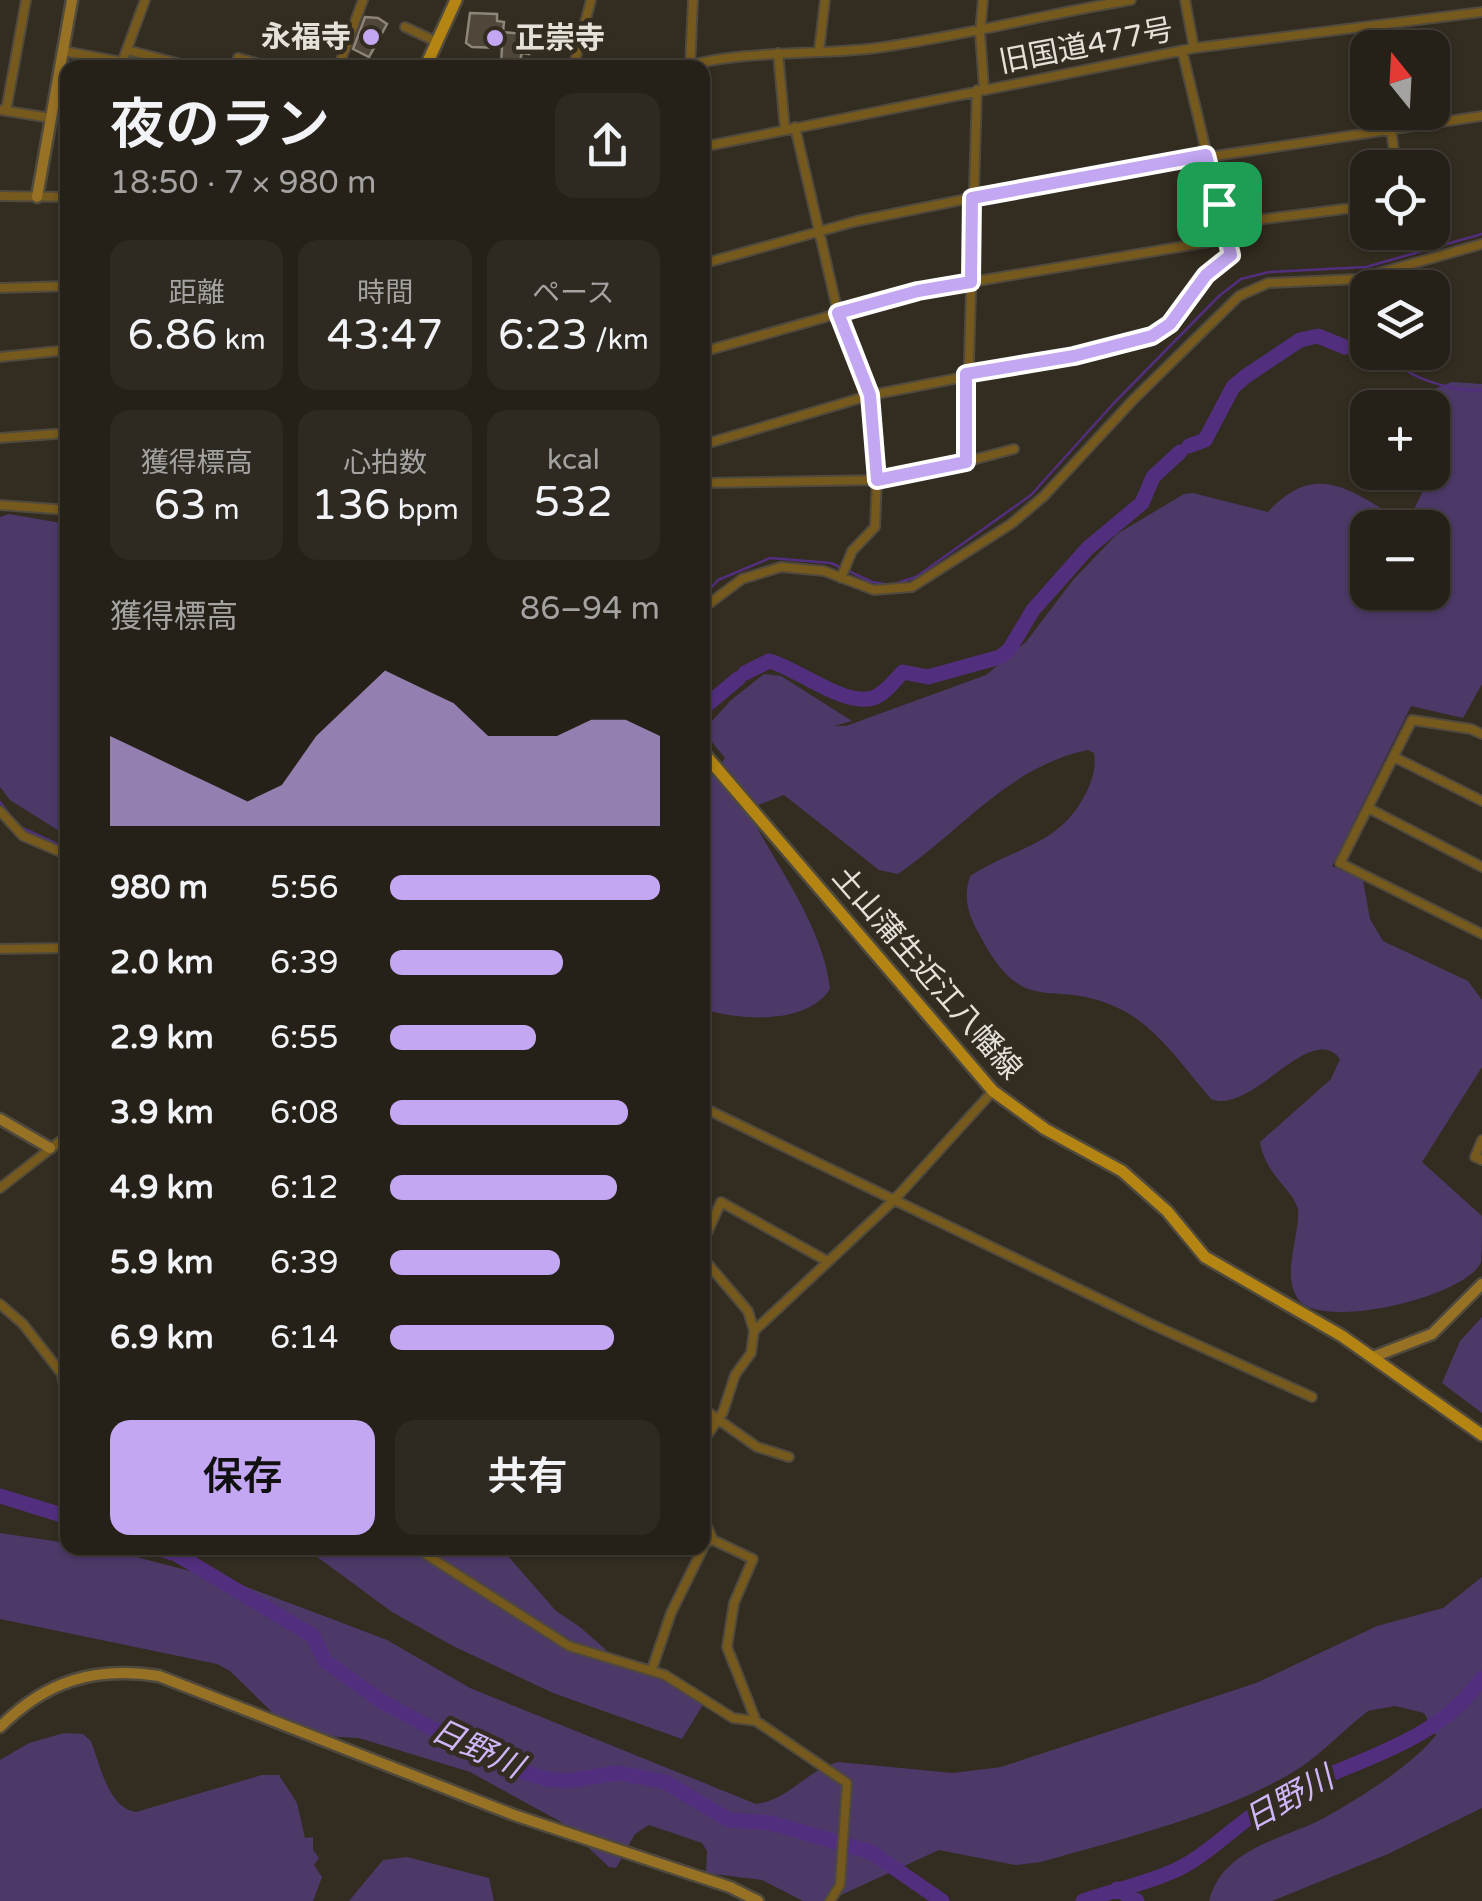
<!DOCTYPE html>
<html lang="ja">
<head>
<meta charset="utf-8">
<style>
  :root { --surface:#262118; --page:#2e2921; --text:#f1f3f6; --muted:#a4a3a2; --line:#423e37; --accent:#c3a7f2 }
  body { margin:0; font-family:"Varela Round","Noto Sans JP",sans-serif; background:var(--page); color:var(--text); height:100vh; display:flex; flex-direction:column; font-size:38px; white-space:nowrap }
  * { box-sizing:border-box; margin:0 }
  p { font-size:32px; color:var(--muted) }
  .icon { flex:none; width:55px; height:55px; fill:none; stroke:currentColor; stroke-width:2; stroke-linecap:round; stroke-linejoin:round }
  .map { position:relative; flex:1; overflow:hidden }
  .drawer { position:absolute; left:60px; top:60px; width:650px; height:1495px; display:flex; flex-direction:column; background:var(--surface); border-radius:20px; box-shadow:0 2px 8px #0004,0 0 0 2px var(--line) }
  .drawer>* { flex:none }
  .needle { width:65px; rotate:342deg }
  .tools { position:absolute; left:1350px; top:30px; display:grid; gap:20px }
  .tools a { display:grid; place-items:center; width:100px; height:100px; border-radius:20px; background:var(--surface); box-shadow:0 2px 8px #0004,0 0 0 2px var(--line); font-size:50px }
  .pin { position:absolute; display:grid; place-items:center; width:85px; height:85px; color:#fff; margin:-42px; border-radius:20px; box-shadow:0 5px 15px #0006 }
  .round { display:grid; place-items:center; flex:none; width:105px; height:105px; border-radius:20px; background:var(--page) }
  .summary { display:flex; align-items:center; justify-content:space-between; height:170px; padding:0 50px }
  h1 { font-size:55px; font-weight:600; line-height:75px }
  .figures { display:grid; grid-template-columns:repeat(3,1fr); gap:15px; height:170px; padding:10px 50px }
  .figures div { display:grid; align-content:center; border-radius:20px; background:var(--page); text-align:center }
  .figures b { font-size:42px; font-weight:600 }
  .figures small { font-size:28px; font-weight:400 }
  .figures p { font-size:28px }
  .chart { height:280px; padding:20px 50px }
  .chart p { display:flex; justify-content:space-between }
  .chart svg { width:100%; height:180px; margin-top:10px; fill:var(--accent); opacity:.7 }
  .button { display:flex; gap:20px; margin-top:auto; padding:20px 50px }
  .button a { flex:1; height:115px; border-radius:20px; background:var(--accent); color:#111; font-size:40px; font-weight:600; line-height:115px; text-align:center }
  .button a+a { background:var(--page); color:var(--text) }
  ul { padding:0 50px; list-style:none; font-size:32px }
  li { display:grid; grid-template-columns:160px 120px 1fr; align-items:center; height:75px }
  li i { height:25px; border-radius:12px; background:var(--accent) }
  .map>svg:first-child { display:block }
  .green { fill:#4c3968; fill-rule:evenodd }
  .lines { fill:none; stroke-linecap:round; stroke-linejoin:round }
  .stream { stroke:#522f7e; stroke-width:2.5 }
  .river { stroke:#522f7e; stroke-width:15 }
  .building { fill:#4f473a; stroke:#8d8577; stroke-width:2.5 }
  .street-casing { stroke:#4f493e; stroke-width:12 }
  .secondary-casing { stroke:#4f493e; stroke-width:15 }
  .primary-casing { stroke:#4f493e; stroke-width:16 }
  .street { stroke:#76591c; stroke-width:8 }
  .secondary { stroke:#977225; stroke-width:10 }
  .primary { stroke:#b48512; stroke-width:11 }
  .route-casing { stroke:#fff; stroke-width:20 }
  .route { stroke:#c3a7f2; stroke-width:12 }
  .poi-dot { fill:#c3a7f2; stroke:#332c20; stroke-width:4 }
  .labels { text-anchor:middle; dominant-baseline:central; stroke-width:9; stroke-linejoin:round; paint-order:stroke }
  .poi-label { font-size:30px; font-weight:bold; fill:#e5e1d9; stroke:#332c20; text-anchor:end }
  .street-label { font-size:30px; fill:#e5e1d9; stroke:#332c20 }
  .water-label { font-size:32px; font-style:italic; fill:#cfb6f9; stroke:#332c20 }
</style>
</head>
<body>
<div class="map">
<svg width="1482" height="1901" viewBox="0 0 1482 1901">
  <rect width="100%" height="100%" fill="#332c20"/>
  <!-- green -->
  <path class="green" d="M1452,382L1482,384V684L1463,718L1411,706L1332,866L1363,880L1370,919L1383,941L1468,981L1482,1000V1067L1422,1162L1482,1216C1482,1228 1482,1250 1481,1262C1468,1296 1321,1332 1298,1299C1281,1274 1300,1237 1298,1209C1291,1187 1266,1176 1260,1142L1331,1079L1340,1059C1310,1020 1252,1116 1211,1099C1184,1068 1157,1026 1118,1008C1049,975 1026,1023 979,934C968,915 963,898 970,876C1019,845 1060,846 1087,791C1093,778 1096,767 1094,753L1088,750C1009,766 961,831 898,874L879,870L784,795L758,805L753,813L756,826C784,876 824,932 830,989C806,1026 738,1020 703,1009L702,791L725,758L703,731L731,700L764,674L781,676L852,721L834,726H846L986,675L1026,642L1073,580L1117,534L1184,494L1193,493L1268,512C1318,457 1355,494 1407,524L1432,472V408L1405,407L1416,396ZM1368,528H1432V592H1368Z
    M9,514L67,524V836L10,800L0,787V517Z
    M1482,1317V1413L1442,1383L1460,1341Z
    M0,1533L67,1543L68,1548L106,1549L239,1584L332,1619L387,1640L470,1688L756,1804C787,1801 807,1770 838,1762L953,1773L1001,1767L1256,1683L1377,1626L1443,1608L1482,1577V1808L1388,1854L1272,1901H1209C1222,1848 1282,1840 1324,1818C1358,1799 1413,1765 1436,1735L1424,1713L1395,1706L1368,1711C1342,1731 1318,1758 1290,1774C1214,1817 1124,1838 1041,1862L1015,1865L939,1850L828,1901H803L762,1880L706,1873L707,1851L702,1843L649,1825L635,1834L616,1868L609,1867L561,1822L470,1772L359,1738L323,1736L283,1723L230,1671L217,1664L0,1619Z
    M305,1548H501L556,1611L580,1627L622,1664L656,1674L704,1703L682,1739L553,1693L453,1646L392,1612Z
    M64,1733L83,1734L91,1741C100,1764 108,1808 136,1812L262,1775H279L297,1803L305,1838L313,1837V1850L319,1858L314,1865L322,1877L313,1901H0V1760L29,1743Z
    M407,1857L489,1878L494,1901H349L383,1860Z"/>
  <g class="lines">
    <!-- stream -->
    <path class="stream" d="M1358,347L1368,350
      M1361,348L1356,338L1362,286
      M1376,352C1389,356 1393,362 1404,369C1423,382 1459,392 1482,390
      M702,598L718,580L770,558L831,563L872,582L891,585L916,577L1031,495L1113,404L1219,296L1241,279L1269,272L1366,267L1482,234
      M0,802L18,826L68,849"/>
    <!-- river -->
    <path class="river" d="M1189,446L1205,440L1233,387L1246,376L1300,340L1318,336L1345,347
      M745,673L769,661C797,668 844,707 873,698C885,694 894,681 903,672L928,677L1000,657L1009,650L1033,610L1088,548L1142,503L1153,477L1180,452
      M702,709L739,678
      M0,1496L68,1517
      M157,1548L176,1554L313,1636L325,1661L381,1701L502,1766L547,1779L567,1781L618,1773L665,1782L729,1820L771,1823L871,1852L942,1901
      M1117,1889L1137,1901
      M1083,1901C1114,1890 1149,1883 1178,1869C1211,1853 1243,1817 1279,1798C1347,1761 1436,1746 1482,1678"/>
  </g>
  <!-- building -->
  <path class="building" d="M470,13L497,14V21L504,22L503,32L524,34L522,45L529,47V54L522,53L519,64H501L502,48L472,47L466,43Z
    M365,17L378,18L387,24L369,57L353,49Z"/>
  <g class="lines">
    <!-- street casing -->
    <g class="street-casing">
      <path id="street" d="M983,0L980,33L984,88
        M1185,0L1194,48
        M1378,25L1381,48
        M405,27L437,42
        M127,50L196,68
        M63,51L122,62
        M819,51L825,0
        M778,53L785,129
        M120,68L145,0
        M236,68L238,58L274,68
        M338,68L363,0
        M573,68L591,0
        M679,68C744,49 810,56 876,48C963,36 1045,14 1131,0
        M690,68L693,0
        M0,110L51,118
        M6,111L26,0
        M1389,112L1396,168
        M795,127L838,313L871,395L877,480L875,527L852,551L841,578
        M702,147L1194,48L1482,12
        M0,196L68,197
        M1224,224L1368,206
        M702,264L857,221L1081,176L1482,116
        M0,288L68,286
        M702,352L918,291L1227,239L1182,50
        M0,357L68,350
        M0,438L68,433
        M702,445L871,395L1073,356L1152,336L1171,324L1206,275L1231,255L1227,239
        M702,455V517
        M966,462L977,90
        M877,480L927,472L1014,449
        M704,483L877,480
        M0,505L68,510
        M702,521L706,529L702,532
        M702,609L742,579L781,567L824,571L874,590L912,587L1011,524L1044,496L1134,399L1239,296L1268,283L1358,279L1482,244
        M1482,734L1471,729L1412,720L1340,863L1482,934
        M1394,757L1482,801
        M1368,808L1482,867
        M0,811L23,836L68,855
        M0,949L68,948
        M702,1107L1151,1324L1312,1397
        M1482,1140L1475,1157L1482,1160
        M0,1188L68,1135
        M702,1244L721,1202L827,1261
        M702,1257L748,1311L754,1331
        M0,1304L23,1324L62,1374L68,1412
        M702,1408L757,1447L789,1457
        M702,1443L723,1412L735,1375L751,1353L754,1331L894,1200L993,1091
        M702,1515L713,1540
        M702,1544L713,1540L753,1559L734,1603L727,1647L756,1721
        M416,1548L569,1646L665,1675L733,1718L756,1721L847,1783L840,1885L830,1901
        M652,1669L671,1613L705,1544"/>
    </g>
    <!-- secondary casing -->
    <g class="secondary-casing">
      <path id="secondary" d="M37,197L72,0
        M0,1119L50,1148
        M1373,1357L1432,1334L1482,1284
        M0,1727C46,1681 94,1666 159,1676L514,1815L730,1887L758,1901"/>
    </g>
    <!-- primary casing -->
    <g class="primary-casing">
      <path id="primary" d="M425,68L456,0
        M702,751L993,1091L1045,1129L1122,1171L1167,1211L1205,1257L1342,1336L1482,1435"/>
    </g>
    <!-- street -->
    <use href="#street" class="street"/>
    <!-- secondary -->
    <use href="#secondary" class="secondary"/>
    <!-- primary -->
    <use href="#primary" class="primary"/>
  </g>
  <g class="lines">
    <!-- route casing -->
    <g class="route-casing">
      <path id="route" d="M1206,155L1231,255L1206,275L1170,324L1152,336L1074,356L966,374V462L877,480L870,395L838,313L918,291L971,282L972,198Z"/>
    </g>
    <!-- route -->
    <use href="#route" class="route"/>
  </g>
  <!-- markers -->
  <g class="poi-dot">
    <circle cx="371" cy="37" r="10"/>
    <circle cx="495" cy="38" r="10"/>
  </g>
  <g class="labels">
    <!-- poi labels -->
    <g class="poi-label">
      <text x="351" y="37">永福寺</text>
      <text x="515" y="38" text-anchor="start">正崇寺</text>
    </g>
    <!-- street labels -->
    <g class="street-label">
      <text transform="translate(1086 46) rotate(-11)">旧国道477号</text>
      <text transform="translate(927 973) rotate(49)">土山蒲生近江八幡線</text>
    </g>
    <!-- water labels -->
    <g class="water-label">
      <text transform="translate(477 1749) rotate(25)">日野川</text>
      <text transform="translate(1289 1799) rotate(-29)">日野川</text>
    </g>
  </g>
</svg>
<div class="tools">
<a><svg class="needle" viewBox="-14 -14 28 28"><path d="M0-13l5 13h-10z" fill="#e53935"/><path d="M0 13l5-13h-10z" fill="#a4a3a2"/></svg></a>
<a><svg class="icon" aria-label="locate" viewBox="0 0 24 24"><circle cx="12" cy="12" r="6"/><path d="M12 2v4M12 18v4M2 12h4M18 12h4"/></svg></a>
<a><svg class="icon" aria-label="layers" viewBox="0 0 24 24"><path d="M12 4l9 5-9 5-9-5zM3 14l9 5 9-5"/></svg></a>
<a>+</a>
<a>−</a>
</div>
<div class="pin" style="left:1219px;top:204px;background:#1e9e55"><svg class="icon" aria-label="arrive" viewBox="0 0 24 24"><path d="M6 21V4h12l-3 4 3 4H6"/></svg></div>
<section class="drawer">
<div class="summary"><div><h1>夜のラン</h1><p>18:50 · 7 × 980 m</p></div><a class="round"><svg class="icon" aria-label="share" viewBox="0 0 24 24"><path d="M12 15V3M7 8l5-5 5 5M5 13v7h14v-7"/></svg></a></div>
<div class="figures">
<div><p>距離</p><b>6.86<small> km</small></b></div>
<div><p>時間</p><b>43:47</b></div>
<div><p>ペース</p><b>6:23<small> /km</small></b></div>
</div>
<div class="figures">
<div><p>獲得標高</p><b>63<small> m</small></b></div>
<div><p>心拍数</p><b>136<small> bpm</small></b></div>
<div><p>kcal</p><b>532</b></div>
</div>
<div class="chart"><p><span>獲得標高</span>86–94 m</p>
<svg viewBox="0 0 160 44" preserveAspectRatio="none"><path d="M0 44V22L10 26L20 30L30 34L40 38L50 34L60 22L70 14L80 6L90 10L100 14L110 22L120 22L130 22L140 18L150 18L160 22V44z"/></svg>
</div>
<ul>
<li><b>980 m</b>5:56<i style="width:100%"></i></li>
<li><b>2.0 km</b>6:39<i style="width:64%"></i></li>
<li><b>2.9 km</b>6:55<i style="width:54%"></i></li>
<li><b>3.9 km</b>6:08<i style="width:88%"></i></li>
<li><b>4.9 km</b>6:12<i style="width:84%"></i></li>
<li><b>5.9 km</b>6:39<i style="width:63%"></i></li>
<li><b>6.9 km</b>6:14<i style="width:83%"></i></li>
</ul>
<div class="button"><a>保存</a><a>共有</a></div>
</section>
</div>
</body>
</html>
